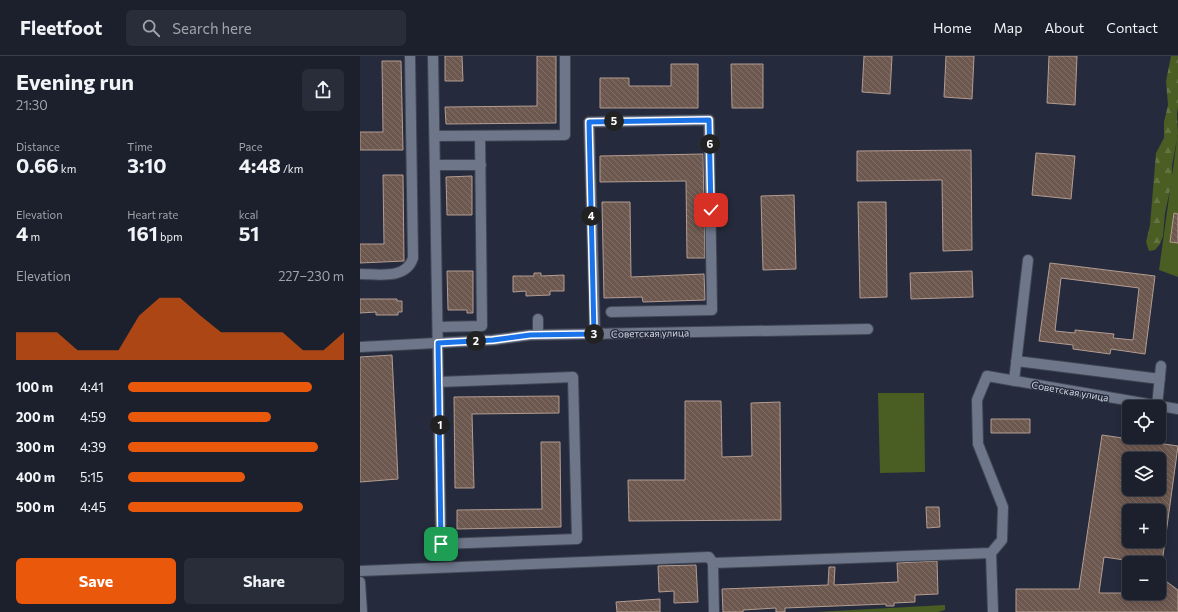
<!DOCTYPE html>
<html lang="en">
<head>
<meta charset="utf-8">
<style>
  :root { --surface:#1c202d; --page:#292d39; --text:#f1f3f6; --muted:#a0a3aa; --line:#3a3e49; --accent:#ea580c }
  body { margin:0; font-family:Commissioner,sans-serif; background:var(--page); color:var(--text); height:100vh; display:flex; flex-direction:column; font-size:15px; white-space:nowrap }
  * { box-sizing:border-box; margin:0 }
  p { font-size:13px; color:var(--muted) }
  .icon { flex:none; width:22px; height:22px; fill:none; stroke:currentColor; stroke-width:2; stroke-linecap:round; stroke-linejoin:round }
  .map { position:relative; flex:1; overflow:hidden }
  .side { display:flex; flex-direction:column; background:var(--surface); width:360px }
  .side>* { flex:none }
  .fabs { position:absolute; left:762px; top:344px; display:grid; gap:8px }
  .fabs a { display:grid; place-items:center; width:44px; height:44px; border-radius:6px; background:var(--surface); box-shadow:0 2px 10px #0003,0 0 0 1px var(--line); font-size:20px }
  .pin { position:absolute; display:grid; place-items:center; width:34px; height:34px; color:#fff; margin:-17px; border-radius:8px; box-shadow:0 2px 6px #0006 }
  .km { position:absolute; width:20px; height:20px; margin:-10px; border-radius:50%; background:#222; color:#fff; font-size:11px; line-height:20px; text-align:center }
  .round { display:grid; place-items:center; flex:none; width:42px; height:42px; border-radius:6px; background:var(--page) }
  .headline { display:flex; align-items:center; justify-content:space-between; height:68px; padding:0 16px }
  h1 { font-size:22px; font-weight:700; line-height:30px }
  .metrics { display:grid; grid-template-columns:repeat(3,1fr); gap:6px; height:68px; padding:4px 16px }
  .metrics div { display:grid; align-content:center }
  .metrics b { font-size:20px; font-weight:700 }
  .metrics small { font-size:11px; font-weight:400 }
  .metrics p { font-size:11px }
  .chart { height:112px; padding:8px 16px }
  .chart p { display:flex; justify-content:space-between }
  .chart svg { width:100%; height:72px; margin-top:4px; fill:var(--accent); opacity:.7 }
  .action { display:flex; gap:8px; margin-top:auto; padding:8px 16px }
  .action a { flex:1; height:46px; border-radius:6px; background:var(--accent); color:#fff; font-size:16px; font-weight:700; line-height:46px; text-align:center }
  .action a+a { background:var(--page); color:var(--text) }
  ul { padding:0 16px; list-style:none; font-size:13px }
  li { display:grid; grid-template-columns:64px 48px 1fr; align-items:center; height:30px }
  li i { height:10px; border-radius:5px; background:var(--accent) }
  header { display:flex; align-items:center; gap:24px; box-sizing:border-box; height:56px; padding:0 20px; background:var(--surface); border-bottom:1px solid var(--line) }
  header strong { font-size:19px }
  nav { display:flex; gap:22px; margin-inline-start:auto; font-size:14px }
  .search { width:280px; height:36px; background:var(--page); display:flex; align-items:center; gap:10px; box-sizing:border-box; padding:0 14px; border-radius:6px; color:var(--muted); font-size:15px }
  main { display:flex; flex:1; min-height:0 }
  .map>svg:first-child { display:block }
  .grass { fill:#4a5d22 }
  .forest { fill:url(#forest-firs) }
  .building { fill:url(#building-back-hatch); stroke:#b39c92; fill-rule:evenodd }
  .lines { fill:none; stroke-linecap:round; stroke-linejoin:round }
  .minor-casing { stroke:#414654; stroke-width:12 }
  .minor { stroke:#6e768a; stroke-width:10 }
  .route-casing { stroke:#fff; stroke-width:8 }
  .route { stroke:#1a73e8; stroke-width:5 }
  .labels { text-anchor:middle; dominant-baseline:central; stroke-width:3; stroke-linejoin:round; paint-order:stroke }
  .street-label { font-size:10px; fill:#d3d7e2; stroke:#252b3c }
</style>
</head>
<body>
<header>
<strong>Fleetfoot</strong>
<div class="search"><svg class="icon" aria-label="search" viewBox="0 0 24 24"><circle cx="10" cy="10" r="6"/><path d="M15 15l6 6"/></svg>Search here</div>
<nav><a>Home</a><a>Map</a><a>About</a><a>Contact</a></nav>
</header>
<main>
<section class="side">
<div class="headline"><div><h1>Evening run</h1><p>21:30</p></div><a class="round"><svg class="icon" aria-label="share" viewBox="0 0 24 24"><path d="M12 15V3M7 8l5-5 5 5M5 13v7h14v-7"/></svg></a></div>
<div class="metrics">
<div><p>Distance</p><b>0.66<small> km</small></b></div>
<div><p>Time</p><b>3:10</b></div>
<div><p>Pace</p><b>4:48<small> /km</small></b></div>
</div>
<div class="metrics">
<div><p>Elevation</p><b>4<small> m</small></b></div>
<div><p>Heart rate</p><b>161<small> bpm</small></b></div>
<div><p>kcal</p><b>51</b></div>
</div>
<div class="chart"><p><span>Elevation</span>227–230 m</p>
<svg viewBox="0 0 160 44" preserveAspectRatio="none"><path d="M0 44V27L10 27L20 27L30 38L40 38L50 38L60 17L70 6L80 6L90 17L100 27L110 27L120 27L130 27L140 38L150 38L160 27V44z"/></svg>
</div>
<ul>
<li><b>100 m</b>4:41<i style="width:85%"></i></li>
<li><b>200 m</b>4:59<i style="width:66%"></i></li>
<li><b>300 m</b>4:39<i style="width:88%"></i></li>
<li><b>400 m</b>5:15<i style="width:54%"></i></li>
<li><b>500 m</b>4:45<i style="width:81%"></i></li>
</ul>
<div class="action"><a>Save</a><a>Share</a></div>
</section>
<div class="map">
<svg width="818" height="556" viewBox="0 0 818 556">
  <defs>
    <pattern id="forest-firs" width="22" height="20" patternUnits="userSpaceOnUse"><rect width="22" height="20" fill="#4a5d22"/><path d="M5 1l3.5 6h-7zM16 11l3.5 6h-7z" fill="#637442"/></pattern>
    <pattern id="building-back-hatch" width="6" height="6" patternUnits="userSpaceOnUse"><rect width="6" height="6" fill="#6d584f"/><path d="M-1 5l2 2M0 0l6 6M5-1l2 2" fill="none" stroke="#816f68"/></pattern>
  </defs>
  <rect width="100%" height="100%" fill="#252b3c"/>
  <!-- grass -->
  <path class="grass" d="M818,76V221L799,214Z
    M518,337H564L565,416L520,417Z
    M585,549V554L578,556H455Z"/>
  <!-- forest -->
  <path class="forest" d="M811,0H818V51L817,58L818,78L812,109V125L805,157L803,180L800,188L795,194L789,195L786,186L790,169L796,97L804,82V66L808,49L806,25Z"/>
  <!-- building -->
  <path class="building" d="M85,0H102L103,25H85Z
    M177,0H196V67L86,68L85,51L177,50Z
    M504,0H532L530,38L502,36Z
    M586,0H614L612,43L584,41Z
    M689,0H717L715,49L687,47Z
    M22,5H41L43,94H0V76H23Z
    M311,8H338V52H240V22H269V30H311Z
    M371,8H403V52H372Z
    M611,94L612,194L583,195L582,124L497,125V95Z
    M676,97L715,100L711,143L672,139Z
    M343,98L345,202H327L326,125L240,126V100Z
    M23,119H43L44,205L0,207V188H24Z
    M112,120V159H87L86,121Z
    M434,139L436,213L403,214L401,140Z
    M242,146H270L271,221L344,218L345,244L283,246L282,241L244,242Z
    M498,146H526L527,241L500,242Z
    M814,157L818,158V187L810,186Z
    M690,207L795,220L785,298L751,293L750,298L713,293V289L679,285ZM701,222L779,232L773,284L753,282L754,278L715,274V277L695,275Z
    M87,215H113V257H107V254H88Z
    M612,215L613,241L551,243L550,217Z
    M174,217H181V220L204,219V235H190V239L166,240V235L153,236V220H174Z
    M0,243H37V245H42V256H38V259H16V256L0,257Z
    M32,299L38,423L0,426V301Z
    M199,340V357L112,358L114,432H95L94,341Z
    M325,345H361L362,401L392,400L391,347L420,346L421,464L269,465L268,424H325Z
    M631,363H670V377H631Z
    M742,379L818,390L802,507H778V506L744,501L739,537H799V520L818,534V556H656V533H719ZM769,403H799V433H769ZM769,455H799V485H769Z
    M181,386H200L201,471L97,473V454L182,453Z
    M566,451H579L580,471L567,472Z
    M577,505L578,538L555,539V546L534,547V550H526V548L425,552V556H416V552L383,554V556H363L362,533L468,529L469,511H475L474,529L538,526L537,507Z
    M336,509L338,546L314,547V535L299,536L298,510Z
    M300,543V556H257L256,546Z"/>
  <g class="lines">
    <!-- minor casing -->
    <g class="minor-casing">
      <path id="minor" d="M73,0L81,488L217,483L213,321L79,326
        M75,80L205,79V0
        M75,109H121
        M0,218C18,218 46,224 53,202L50,0
        M178,263V279
        M78,271L122,270L120,80
        M235,278L229,66L349,64L352,254L251,256
        M0,291L133,284L170,279L508,273
        M656,305L800,323
        M654,325L668,204
        M797,350L801,310
        M631,497L642,484L643,451L618,388L617,344L627,320L818,353
        M0,515L349,501L353,507
        M0,526L2,556
        M354,556L353,507L631,497L633,556"/>
    </g>
    <!-- minor -->
    <use href="#minor" class="minor"/>
  </g>
  <g class="lines">
    <!-- route casing -->
    <g class="route-casing">
      <path id="route" d="M81,488L78,287L133,284L170,279L234,278L229,66L349,64L351,154"/>
    </g>
    <!-- route -->
    <use href="#route" class="route"/>
  </g>
  <g class="labels">
    <!-- street labels -->
    <g class="street-label">
      <text transform="translate(290 277) rotate(-1)">Советская улица</text>
      <text transform="translate(710 335) rotate(10)">Советская улица</text>
    </g>
  </g>
</svg>
<div class="fabs">
<a><svg class="icon" aria-label="locate" viewBox="0 0 24 24"><circle cx="12" cy="12" r="6"/><path d="M12 2v4M12 18v4M2 12h4M18 12h4"/></svg></a>
<a><svg class="icon" aria-label="layers" viewBox="0 0 24 24"><path d="M12 4l9 5-9 5-9-5zM3 14l9 5 9-5"/></svg></a>
<a>+</a>
<a>−</a>
</div>
<div class="pin" style="left:81px;top:488px;background:#1e9e55"><svg class="icon" aria-label="arrive" viewBox="0 0 24 24"><path d="M6 21V4h12l-3 4 3 4H6"/></svg></div>
<div class="pin" style="left:351px;top:154px;background:#d93025"><svg class="icon" aria-label="check" viewBox="0 0 24 24"><path d="M5 12l5 5 9-10"/></svg></div>
<b class="km" style="left:80px;top:369px">1</b>
<b class="km" style="left:116px;top:285px">2</b>
<b class="km" style="left:234px;top:278px">3</b>
<b class="km" style="left:231px;top:160px">4</b>
<b class="km" style="left:254px;top:65px">5</b>
<b class="km" style="left:350px;top:88px">6</b>
</div>
</main>
</body>
</html>
